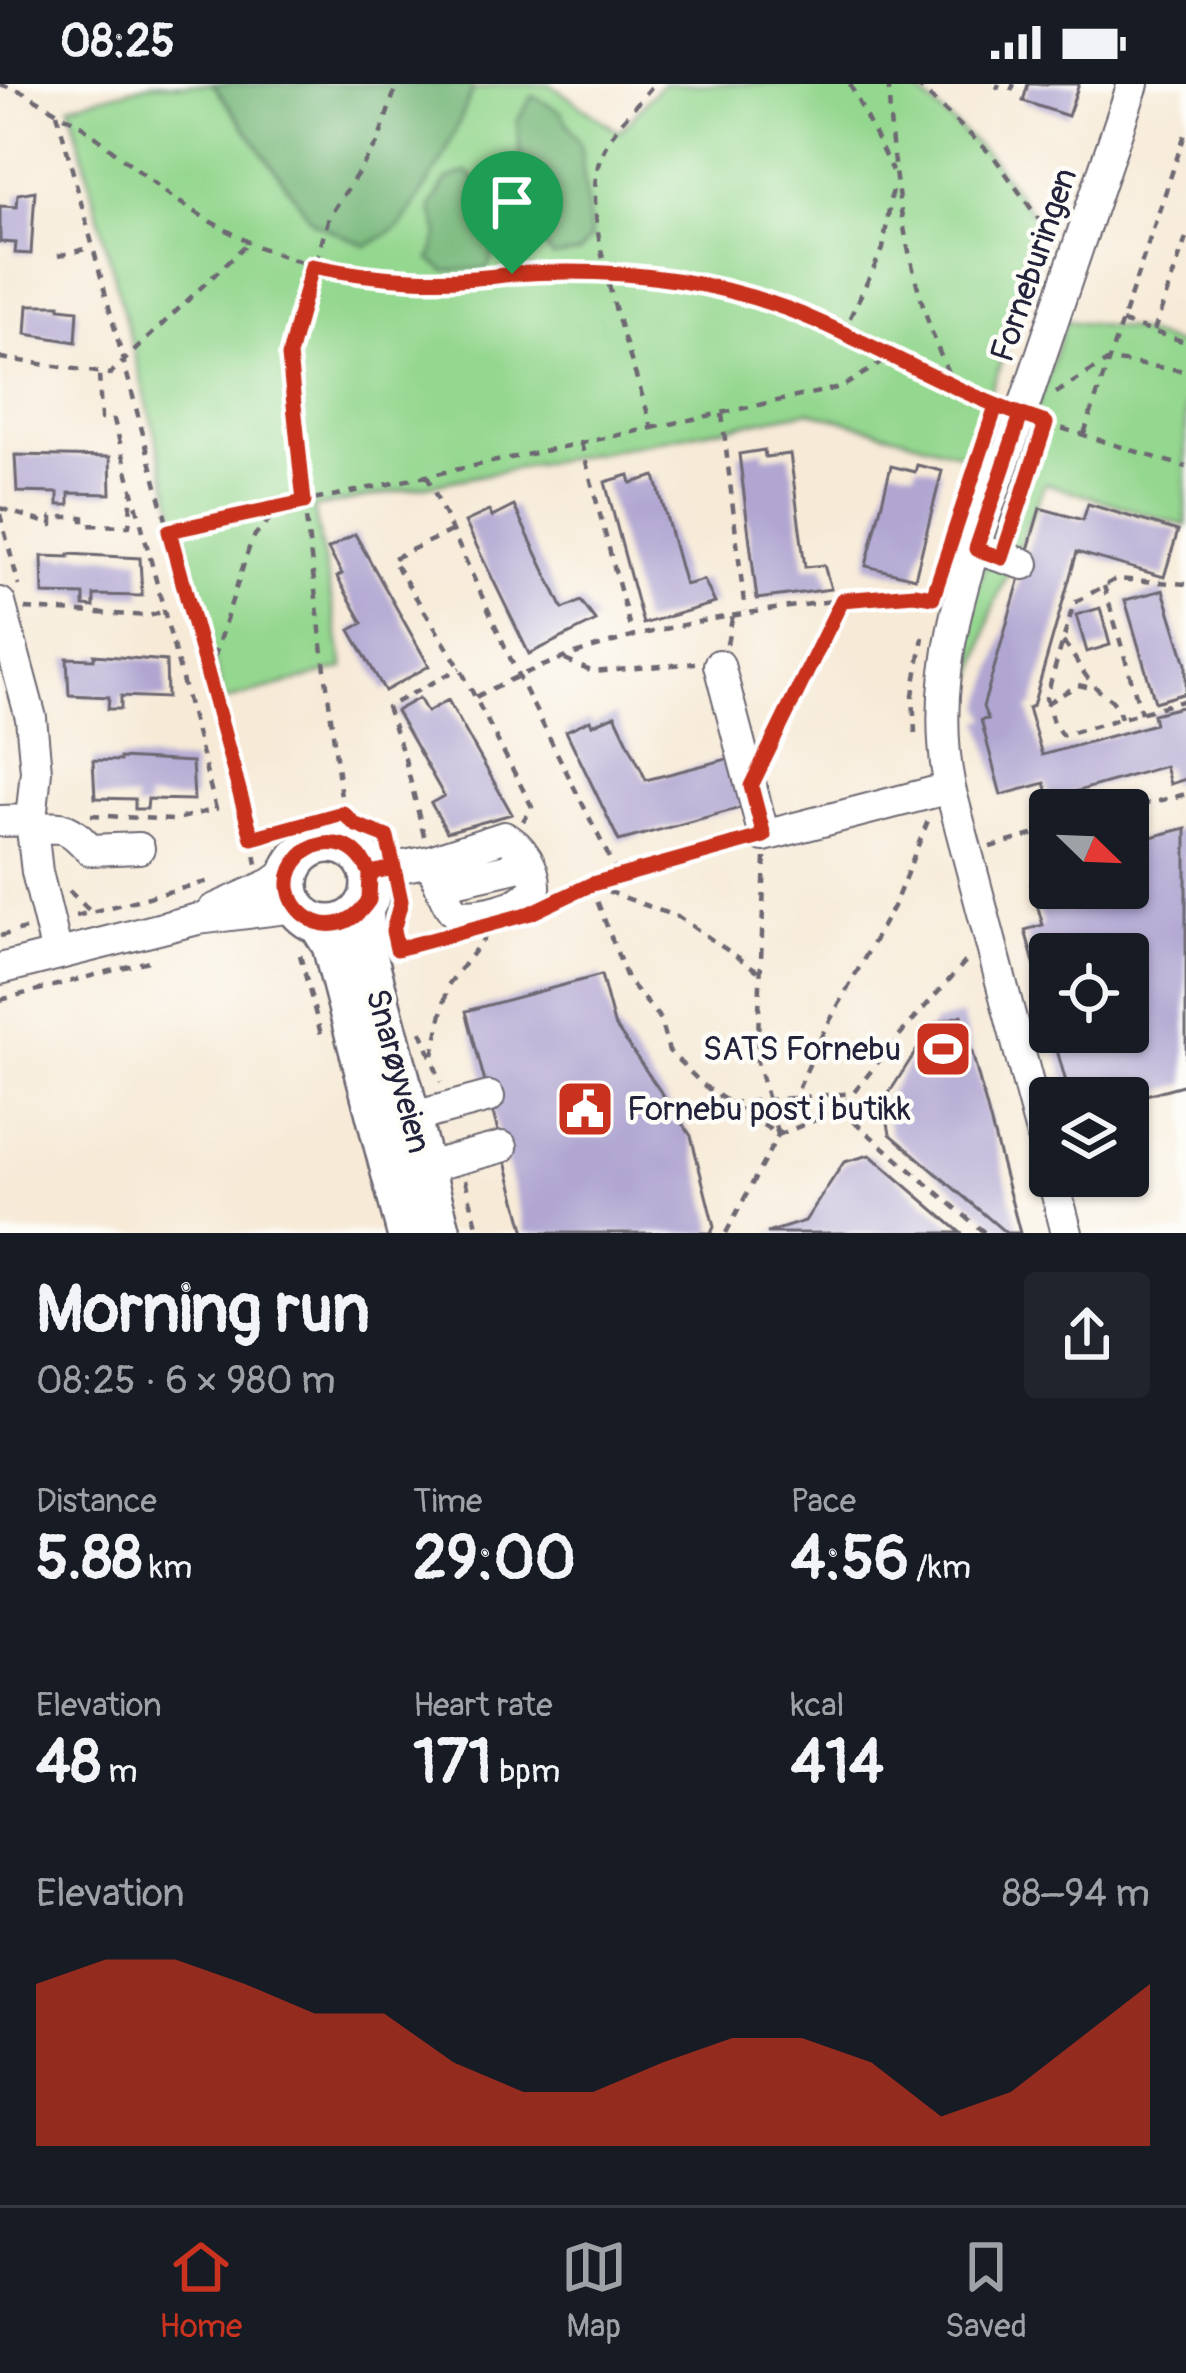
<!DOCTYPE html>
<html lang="en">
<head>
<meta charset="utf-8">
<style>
  :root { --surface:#171b24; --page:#20242c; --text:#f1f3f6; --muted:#9ea1a6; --line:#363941; --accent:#c8321e }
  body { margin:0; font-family:Pangolin,sans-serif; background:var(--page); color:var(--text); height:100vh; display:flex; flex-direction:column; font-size:45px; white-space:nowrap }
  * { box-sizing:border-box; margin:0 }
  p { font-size:39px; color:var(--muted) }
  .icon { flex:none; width:66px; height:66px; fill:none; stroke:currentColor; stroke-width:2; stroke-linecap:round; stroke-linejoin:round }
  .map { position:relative; height:1149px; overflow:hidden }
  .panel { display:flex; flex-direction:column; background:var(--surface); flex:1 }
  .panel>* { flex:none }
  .needle { width:78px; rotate:113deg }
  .buttons { position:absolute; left:1029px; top:705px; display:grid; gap:24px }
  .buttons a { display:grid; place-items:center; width:120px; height:120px; border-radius:12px; background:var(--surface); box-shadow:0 3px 9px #0004; font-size:60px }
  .pin { position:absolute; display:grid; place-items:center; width:102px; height:102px; color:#fff; margin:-123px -51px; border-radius:50% 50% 50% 0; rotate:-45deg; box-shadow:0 0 12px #0007 }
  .pin .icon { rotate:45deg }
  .round { display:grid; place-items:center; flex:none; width:126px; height:126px; border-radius:12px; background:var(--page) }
  .summary { display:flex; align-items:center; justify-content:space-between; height:204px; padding:0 36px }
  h1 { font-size:66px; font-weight:700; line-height:90px }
  .figures { display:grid; grid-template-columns:repeat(3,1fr); gap:18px; height:204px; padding:12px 36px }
  .figures div { display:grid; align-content:center }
  .figures b { font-size:60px; font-weight:700 }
  .figures small { font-size:33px; font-weight:400 }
  .figures p { font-size:33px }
  .chart { height:336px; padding:24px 36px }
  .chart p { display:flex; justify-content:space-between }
  .chart svg { width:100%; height:216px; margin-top:12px; fill:var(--accent); opacity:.7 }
  .status { display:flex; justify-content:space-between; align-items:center; height:84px; padding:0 60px; background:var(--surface); direction:ltr }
  .status svg { height:33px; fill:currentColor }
  .dock { display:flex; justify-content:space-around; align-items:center; height:168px; border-top:3px solid var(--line); background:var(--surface); font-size:33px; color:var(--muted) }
  .dock a { display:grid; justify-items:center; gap:6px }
  .dock .active { color:var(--accent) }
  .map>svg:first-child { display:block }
  .green { fill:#94d78f; stroke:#5b7c65; stroke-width:3 }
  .forest { fill:#77b87a; stroke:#4c6d5a; stroke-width:3 }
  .building { fill:#b0a6d1 }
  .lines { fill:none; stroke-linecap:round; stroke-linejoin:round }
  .minor-casing { stroke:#6d6872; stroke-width:34 }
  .major-casing { stroke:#6d6872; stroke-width:44 }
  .path { stroke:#6d6872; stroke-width:4.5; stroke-dasharray:9 9; stroke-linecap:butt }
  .minor { stroke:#fff; stroke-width:30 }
  .major { stroke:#fff; stroke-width:39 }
  .route-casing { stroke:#fff; stroke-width:24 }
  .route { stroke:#c8321e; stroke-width:15 }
  .labels { text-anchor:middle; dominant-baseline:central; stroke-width:9; stroke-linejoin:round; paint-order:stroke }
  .street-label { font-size:33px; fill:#22223b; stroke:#fdfcf7 }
  .poi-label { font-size:33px; fill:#22223b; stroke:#fdfcf7; text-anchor:end }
</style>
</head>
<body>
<div class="status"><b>08:25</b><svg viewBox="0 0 49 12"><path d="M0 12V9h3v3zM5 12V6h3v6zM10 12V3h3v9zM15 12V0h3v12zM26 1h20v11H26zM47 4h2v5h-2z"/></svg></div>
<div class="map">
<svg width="1186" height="1149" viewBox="0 0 1186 1149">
  <rect width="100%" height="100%" fill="#fdfcf7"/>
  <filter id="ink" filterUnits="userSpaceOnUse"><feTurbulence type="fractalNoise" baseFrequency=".00833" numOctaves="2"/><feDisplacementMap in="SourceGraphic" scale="24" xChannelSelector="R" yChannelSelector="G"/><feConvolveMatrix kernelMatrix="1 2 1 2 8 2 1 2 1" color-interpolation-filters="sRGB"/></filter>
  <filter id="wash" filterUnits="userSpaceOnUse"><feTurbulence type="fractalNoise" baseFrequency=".004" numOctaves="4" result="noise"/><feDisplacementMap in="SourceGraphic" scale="48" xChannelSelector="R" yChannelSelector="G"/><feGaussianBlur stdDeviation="2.7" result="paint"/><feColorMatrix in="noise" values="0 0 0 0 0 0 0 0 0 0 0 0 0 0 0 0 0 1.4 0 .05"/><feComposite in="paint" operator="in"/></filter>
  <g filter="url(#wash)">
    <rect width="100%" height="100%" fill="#f7ead7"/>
    <!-- green -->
    <path class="green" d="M151,0H213L313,137L367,162L400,142L442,77L473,6L505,0H550L619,48L662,0H910L991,74L1046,149L968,372L809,327L314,424L344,584L224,617L70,21Z
      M1066,237L1130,245L1186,263V442L1045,399L992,526L968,620L953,636L969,527Z"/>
    <!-- forest -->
    <path class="forest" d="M213,0H469L473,6L442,77L400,143L367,162L313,138Z
      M533,12L561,28L580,60L591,153L579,169L552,173C528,145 531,120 547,89L521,81L517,37Z
      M467,88C497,113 504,150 488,184L445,187L430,176L439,150L431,123L446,96Z"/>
    <g id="blocks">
      <!-- building -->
      <path class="building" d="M1028,0H1079L1068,32L1023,17Z
        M35,107L31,170L15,169L16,159L0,158V122L17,123L18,110Z
        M28,221H60V224L78,226L76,258L26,250Z
        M764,366L765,373L790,370L805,483L824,481L831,505L757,515L739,370Z
        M15,371L110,373L111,410L69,409V421H58V409L17,408Z
        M917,381L942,387L915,494L866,482L891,382L915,388Z
        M629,391L631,399L655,392L685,501L704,496L715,519L643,540L605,398Z
        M1088,420L1178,447L1164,493L1077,468L1033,622L1028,624L1042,671L1155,640L1153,630L1186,622V695L1170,700L1165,682L1050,715L1045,699L1001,711L981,636L988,635L983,623L1040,424L1083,436Z
        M514,422L563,525L581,517L596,537L529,570L465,438L489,427L492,433Z
        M355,450L429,582L385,607L350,546L363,539L337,493L342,490L328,465Z
        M69,470L140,474L142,512L94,511V523L84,522V511L43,510L42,472L69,473Z
        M1163,506L1186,580V609L1155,618L1125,516Z
        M1100,524L1110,561L1087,568L1076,531Z
        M94,571L166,577L167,614L121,612V625H108L109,613L69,611L67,574L94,575Z
        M419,614L427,628L448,616L512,730L447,748L431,719L444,712L396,627Z
        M615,631L646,696L731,674L744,723L619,757L566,647L590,636L592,641Z
        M120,674L192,678L194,716L148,715L147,725H135V715L95,714L93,676L120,677Z
        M1186,744V1000L1128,1016L1118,1014L1114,999L1069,1009L1052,948H1128V870H1050L1049,934L1025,846L1043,841L1031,800L1050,795V804H1128V759Z
        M601,891L614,940L691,1052L714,1143L711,1149H525L466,927Z
        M962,931L1020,1149H1006L890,1050L884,1017L934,939Z
        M870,1071L961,1149H767L805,1137L844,1078Z"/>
    </g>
  </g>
  <g filter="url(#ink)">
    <use href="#blocks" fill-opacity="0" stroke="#6d6872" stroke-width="3"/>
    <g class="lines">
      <!-- minor casing -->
      <g class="minor-casing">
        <path id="minor" d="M976,465L1024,480
          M0,519L31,634L36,687L31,736L37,788L57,870
          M719,581L764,752L950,704
          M0,737L31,736
          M32,744C65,743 67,741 90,766L139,764
          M370,789L430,777L504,753C522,761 536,785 535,804C523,824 479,833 456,830C443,817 439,794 430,777
          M442,800L529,780
          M213,826L271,800L292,785
          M0,885L198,835L296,823
          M410,1034L489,1013
          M1050,1083L950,704C923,571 982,445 1024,322C1060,214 1097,107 1133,0
          M423,1084L502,1063
          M1052,1092L1067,1149"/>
      </g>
      <!-- major casing -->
      <g class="major-casing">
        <path id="major" d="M289 800a41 41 0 1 1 82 0a41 41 0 1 1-82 0Z
          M363,824L367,871L441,1149
          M319,840L332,861L407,1149"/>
      </g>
      <!-- path -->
      <path class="path" d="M0,0L23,8L82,42L173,114L213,139L256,162L312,182L407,197H461L561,187L659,192L761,216L819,238L995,321
        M850,0L892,87
        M889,0C889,91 913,221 955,303
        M916,0L994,73L1043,141L1055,149
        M997,5L999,0
        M1011,7L1014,0
        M57,29L169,447
        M58,172L93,163
        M1122,238L1186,258
        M1154,247L1186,154
        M842,250L883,165L893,98
        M0,274L110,290L249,158
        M1056,309L1109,276L1186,287
        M722,330L745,527
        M1045,339L1186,383
        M652,344L842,303L889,274
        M1084,350L1186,47
        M581,359L632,551
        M427,392L518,591L619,793
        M0,424L52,441V433H83V441L129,442L132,408
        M0,430L19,502
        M451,447L392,475L460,584L532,723L523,737
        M1010,452L1029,394
        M1186,500L1116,495L1074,519L1046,614L1053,639L1062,651L1186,616
        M1104,502L1141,629
        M25,525L150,532L166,526
        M1063,558C1074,570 1080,586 1091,598C1105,616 1113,609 1121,634
        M727,560L733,530
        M565,576L593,588L695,579
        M208,591L249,464L255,451L281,423
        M476,613C578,558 690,536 804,521C846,515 891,507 933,513
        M1047,619L1078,601L1096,605
        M915,649L913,611L923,553
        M769,665L841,519
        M1123,726L1186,710
        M343,729L304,418L652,344C634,279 578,138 600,75C610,46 635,23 654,0
        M91,731L173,736L216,725L114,336L101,335L99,289
        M424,752L405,675L387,623L460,584
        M252,755L169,447L304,418L289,271L329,133L378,58L397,0
        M990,763L1050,746
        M765,774L757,978L778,1051
        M257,780L252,755L343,729L356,741L387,753L389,762
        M591,801L628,897L659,933L669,967L703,1001L778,1051L840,1026L898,953L966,877
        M591,801L680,834L761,889
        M69,807L91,828
        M557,816L591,801L740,758
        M76,832L210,797
        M395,832L401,817L399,809
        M0,852L25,845
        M397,865L444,852
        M300,871L323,958
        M0,916L152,876
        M421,947L441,998
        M433,971L448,901L485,853
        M729,1019L854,1009
        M840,1026L985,1149
        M465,1096L479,1149
        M726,1149L778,1051L823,949L895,819L929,734"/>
      <!-- minor -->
      <use href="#minor" class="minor"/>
      <!-- major -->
      <use href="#major" class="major"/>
    </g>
  </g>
  <g class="lines" filter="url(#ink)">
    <!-- route casing -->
    <g class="route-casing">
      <path id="route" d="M512,190C443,200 380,196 312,182L289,272L304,418L169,447L252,754L343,729L356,741L387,753L394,784L370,789L369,816C330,875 261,814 301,772C310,763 323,758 336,760C353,762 363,774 370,789L394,784L401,817L393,847L397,865L531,829L592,800L764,752L751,702L842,516L914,510L933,513L996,322L1046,339L1002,474L976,465L1021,331C951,305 887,268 819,238C721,194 617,183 512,190"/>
    </g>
    <!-- route -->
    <use href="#route" class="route"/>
  </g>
  <!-- icons -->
  <defs>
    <g id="stadium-square" transform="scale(3)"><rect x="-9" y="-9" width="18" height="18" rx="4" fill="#c8321e" stroke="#fdfcf7"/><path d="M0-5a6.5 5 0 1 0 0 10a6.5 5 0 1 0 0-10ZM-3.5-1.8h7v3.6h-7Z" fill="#fff"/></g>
    <g id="civic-square" transform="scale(3)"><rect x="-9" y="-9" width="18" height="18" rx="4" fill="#c8321e" stroke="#fdfcf7"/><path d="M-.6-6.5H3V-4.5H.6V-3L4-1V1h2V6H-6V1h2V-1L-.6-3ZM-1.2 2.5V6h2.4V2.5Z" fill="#fff"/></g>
  </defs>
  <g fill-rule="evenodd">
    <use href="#stadium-square" x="943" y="965"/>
    <use href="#civic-square" x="585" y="1025"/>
  </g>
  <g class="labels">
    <!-- street labels -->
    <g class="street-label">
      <text transform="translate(1034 181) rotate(-71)">Forneburingen</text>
      <text transform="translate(398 987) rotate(75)">Snarøyveien</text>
    </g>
    <!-- poi labels -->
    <g class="poi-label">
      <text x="901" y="965">SATS Fornebu</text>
      <text x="627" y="1025" text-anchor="start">Fornebu post i butikk</text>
    </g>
  </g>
</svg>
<div class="buttons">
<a><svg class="needle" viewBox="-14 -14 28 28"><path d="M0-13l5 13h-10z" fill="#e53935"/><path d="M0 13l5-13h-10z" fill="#9ea1a6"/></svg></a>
<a><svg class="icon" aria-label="locate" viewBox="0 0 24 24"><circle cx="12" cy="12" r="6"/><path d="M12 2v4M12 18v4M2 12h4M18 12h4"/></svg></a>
<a><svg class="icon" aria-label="layers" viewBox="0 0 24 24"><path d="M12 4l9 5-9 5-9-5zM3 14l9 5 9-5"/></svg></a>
</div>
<div class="pin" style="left:512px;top:190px;background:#1e9e55"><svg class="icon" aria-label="arrive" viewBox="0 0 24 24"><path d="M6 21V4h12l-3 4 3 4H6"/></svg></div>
</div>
<section class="panel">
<div class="summary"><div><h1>Morning run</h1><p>08:25 · 6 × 980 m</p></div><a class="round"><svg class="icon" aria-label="share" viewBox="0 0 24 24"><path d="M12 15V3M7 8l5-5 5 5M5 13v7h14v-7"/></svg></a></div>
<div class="figures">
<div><p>Distance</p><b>5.88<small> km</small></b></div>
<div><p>Time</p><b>29:00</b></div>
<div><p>Pace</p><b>4:56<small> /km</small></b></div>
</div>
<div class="figures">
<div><p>Elevation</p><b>48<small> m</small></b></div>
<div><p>Heart rate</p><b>171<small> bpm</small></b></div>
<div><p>kcal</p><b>414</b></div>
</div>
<div class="chart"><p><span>Elevation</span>88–94 m</p>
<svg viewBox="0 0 160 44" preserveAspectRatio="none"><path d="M0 44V11L10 6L20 6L30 11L40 17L50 17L60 27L70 33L80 33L90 27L100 22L110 22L120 27L130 38L140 33L150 22L160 11V44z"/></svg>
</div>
</section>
<nav class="dock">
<a class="active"><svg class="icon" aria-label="home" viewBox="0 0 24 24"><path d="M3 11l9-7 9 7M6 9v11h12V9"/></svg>Home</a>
<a><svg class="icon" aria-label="map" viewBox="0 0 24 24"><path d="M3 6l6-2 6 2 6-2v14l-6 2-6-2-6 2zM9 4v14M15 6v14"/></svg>Map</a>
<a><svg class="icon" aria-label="saved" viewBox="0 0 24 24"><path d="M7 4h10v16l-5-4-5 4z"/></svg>Saved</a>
</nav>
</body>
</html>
